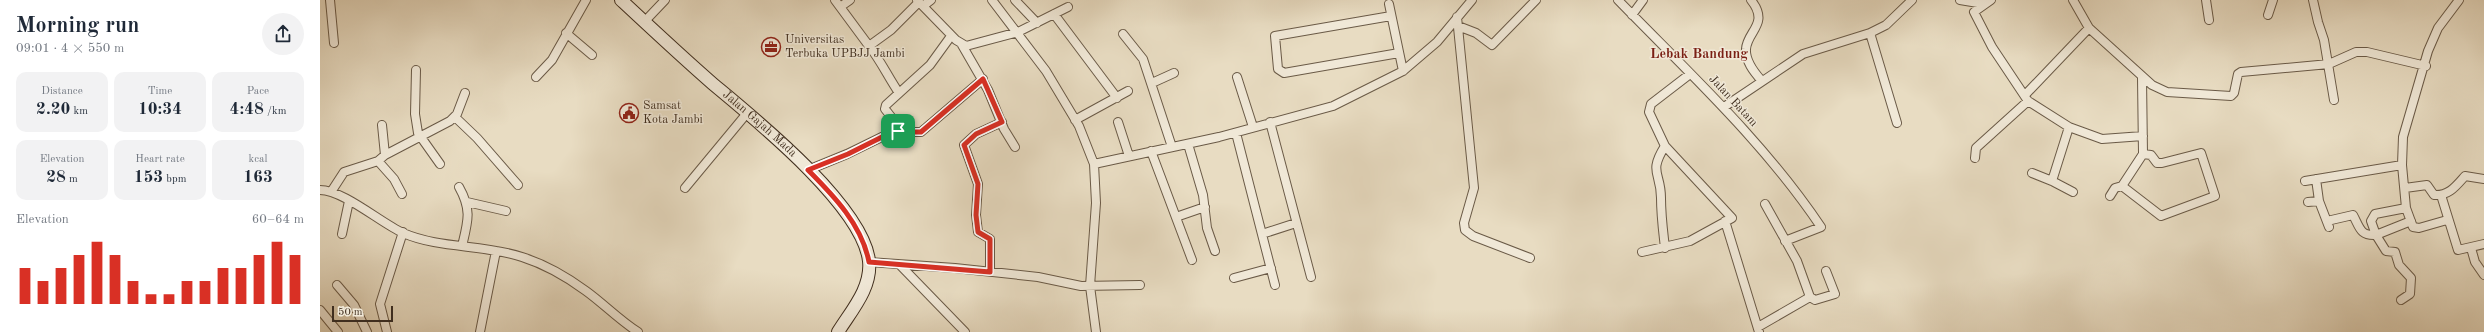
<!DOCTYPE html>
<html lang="en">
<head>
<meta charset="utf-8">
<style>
  :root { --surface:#fff; --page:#f2f2f3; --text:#1f2937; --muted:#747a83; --accent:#d93025 }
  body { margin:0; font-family:"Old Standard TT",serif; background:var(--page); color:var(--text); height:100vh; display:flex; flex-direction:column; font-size:15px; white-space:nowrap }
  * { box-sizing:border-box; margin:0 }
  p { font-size:13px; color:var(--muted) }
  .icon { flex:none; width:22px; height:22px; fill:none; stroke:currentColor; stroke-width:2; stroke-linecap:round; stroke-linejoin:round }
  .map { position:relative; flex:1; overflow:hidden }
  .sheet { display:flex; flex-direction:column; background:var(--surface); width:320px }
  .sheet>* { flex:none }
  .scale { position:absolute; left:12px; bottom:10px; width:61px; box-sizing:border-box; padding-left:4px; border:2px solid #402e1e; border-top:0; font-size:11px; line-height:14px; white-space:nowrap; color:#402e1e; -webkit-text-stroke:3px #f0e8d7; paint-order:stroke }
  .pin { position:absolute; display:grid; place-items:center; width:34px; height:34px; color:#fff; margin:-17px; border-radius:8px; box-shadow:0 2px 6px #0006 }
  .round { display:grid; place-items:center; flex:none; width:42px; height:42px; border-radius:21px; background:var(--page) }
  .head { display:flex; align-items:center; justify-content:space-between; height:68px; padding:0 16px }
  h1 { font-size:22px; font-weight:600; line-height:30px }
  .stats { display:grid; grid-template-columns:repeat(3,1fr); gap:6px; height:68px; padding:4px 16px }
  .stats div { display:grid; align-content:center; border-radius:10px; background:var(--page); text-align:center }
  .stats b { font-size:17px; font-weight:600 }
  .stats small { font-size:11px; font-weight:400 }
  .stats p { font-size:11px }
  .chart { height:112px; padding:8px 16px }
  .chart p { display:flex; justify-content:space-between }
  .chart svg { width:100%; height:72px; margin-top:4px; stroke:var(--accent); stroke-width:6 }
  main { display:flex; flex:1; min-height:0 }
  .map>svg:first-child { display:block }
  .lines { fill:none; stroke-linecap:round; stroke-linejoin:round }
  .minor-casing { stroke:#6a5a47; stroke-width:10 }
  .secondary-casing { stroke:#402e1e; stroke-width:14 }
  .minor { stroke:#f0e8d7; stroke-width:8 }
  .secondary { stroke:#f0e8d7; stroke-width:12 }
  .route-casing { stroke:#fff; stroke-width:8 }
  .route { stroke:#d93025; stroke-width:5 }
  .labels { text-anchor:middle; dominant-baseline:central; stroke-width:3; stroke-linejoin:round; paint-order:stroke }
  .poi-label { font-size:12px; fill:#402e1e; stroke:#f0e8d7; text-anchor:start }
  .street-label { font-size:12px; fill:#402e1e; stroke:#f0e8d7 }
  .quarter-label { font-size:14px; font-weight:bold; fill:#7a1f14; stroke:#f0e8d7 }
</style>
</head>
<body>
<main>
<section class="sheet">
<div class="head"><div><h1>Morning run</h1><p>09:01 · 4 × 550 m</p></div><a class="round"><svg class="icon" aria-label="share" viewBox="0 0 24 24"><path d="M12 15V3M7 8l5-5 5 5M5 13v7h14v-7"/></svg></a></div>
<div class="stats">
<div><p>Distance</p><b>2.20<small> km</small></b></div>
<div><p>Time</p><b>10:34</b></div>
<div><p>Pace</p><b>4:48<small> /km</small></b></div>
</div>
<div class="stats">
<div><p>Elevation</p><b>28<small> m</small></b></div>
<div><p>Heart rate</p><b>153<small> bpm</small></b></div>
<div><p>kcal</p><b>163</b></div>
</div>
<div class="chart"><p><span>Elevation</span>60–64 m</p>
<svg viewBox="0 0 160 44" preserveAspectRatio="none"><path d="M5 44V22M15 44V30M25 44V22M35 44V14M45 44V6M55 44V14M65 44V30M75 44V38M85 44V38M95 44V30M105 44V30M115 44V22M125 44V22M135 44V14M145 44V6M155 44V14"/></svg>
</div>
</section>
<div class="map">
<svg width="2164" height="332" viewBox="0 0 2164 332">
  <rect width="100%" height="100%" fill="#e8dcc2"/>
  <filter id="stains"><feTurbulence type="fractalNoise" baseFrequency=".005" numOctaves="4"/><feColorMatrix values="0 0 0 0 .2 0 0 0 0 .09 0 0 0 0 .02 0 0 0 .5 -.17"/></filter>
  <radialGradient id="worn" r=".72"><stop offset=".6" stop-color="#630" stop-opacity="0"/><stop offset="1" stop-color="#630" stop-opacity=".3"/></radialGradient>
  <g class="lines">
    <!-- minor casing -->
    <g class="minor-casing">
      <path id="minor" d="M10,0L14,43
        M515,0L549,46L571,30L599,2
        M597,0L636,40L646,46L698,32L748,7
        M672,0L726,71L759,126L774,164L899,137L1013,106L1083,71L1117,42L1152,0
        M695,0L717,23
        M1298,0C1369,73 1444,142 1501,227L1465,241
        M1431,0C1450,24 1427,31 1426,49C1425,61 1434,72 1441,80
        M1640,0L1664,4
        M1671,0L1654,12L1672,47L1708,101L1749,127L1732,181L1753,192
        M1753,0L1769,28L1832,85L1847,92L1911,96L1914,93L1918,74L1921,72L2009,64L2036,52H2047L2106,66
        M1886,0L1889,20
        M1993,0L1998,22L2004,40L2014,100
        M1069,4L1083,71
        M603,6L611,0
        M520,7L530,0
        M734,14L797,98
        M1312,15L1323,0
        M1948,15L1953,0
        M1071,16L955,36L958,69L964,73L1079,53
        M1137,17L1154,188L1144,223L1145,230L1153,236L1210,258
        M325,21L345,0
        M1138,26L1156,33L1172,45L1216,0
        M246,33L272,55
        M1550,33L1577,123
        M803,34L823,59L852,147
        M642,45L668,90L684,129L695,147
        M549,46C561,61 568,77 579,93
        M96,70L95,114L98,133L120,164
        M216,77L232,60L266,0
        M917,77L933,127
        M832,83L854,73
        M1705,95L1769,28
        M1404,107L1483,54L1550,33L1566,25L1592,0
        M135,117L157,138L198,185
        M755,120L808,91
        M798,122L809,156
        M950,122L991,277
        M62,125L65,155
        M1749,127L1782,139L1823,136
        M578,131L576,123L565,109L566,105L610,65L631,36
        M916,133L955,285
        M868,144L883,195L887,228L895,251
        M831,151L872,260
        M1655,158L1656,148L1708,101
        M58,161L74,179L82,194
        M774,164L776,203L770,286L776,332
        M488,170L527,154L572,132H601L663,79
        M1712,173L1732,181
        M1996,179L1999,201L2009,227
        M1985,181L2082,165
        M1802,186L1841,216L1895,196L1881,153L1842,163H1837L1831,155L1823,154
        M139,187C152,210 148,221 142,246
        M365,188L428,112
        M2085,188L2107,185L2114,195C2129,196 2136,186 2145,176L2164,179
        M0,190C23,190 61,223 83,233C120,249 163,244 202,257C224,264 247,277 266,291C284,304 299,320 318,332
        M11,192L24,172L58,161L65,155L130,121L137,114L145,93
        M2121,195L2138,250L2164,244
        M1790,196L1795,188L1802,186L1823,154L1822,78
        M147,202L186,211
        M1988,202L1999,201
        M1445,204L1477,261L1490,297L1495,300L1515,294L1506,271
        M856,217L885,207
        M2127,220L2099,228L2093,227L2086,208L2082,165L2083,137L2108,51L2118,28L2139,0
        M1405,221L1439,332
        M2007,221L2033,215C2040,228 2040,236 2056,235L2051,221L2055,214L2086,208
        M22,234L29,201
        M942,234L976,223
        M1345,248C1343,230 1341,216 1341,198C1341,172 1328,173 1345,146
        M2151,248L2155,262L2164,275
        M1322,252L1370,241L1412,218L1345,146L1329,112L1331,104L1370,74
        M549,262L635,268L718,277L761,286L820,285
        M580,265L645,332
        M670,272V239L658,232L656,215L658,184L644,145L656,134L682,122
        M914,278L951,268
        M17,285L34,305L47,332
        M2081,300L2090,294L2091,278L2079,265L2075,252L2066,251L2056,235L2091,221
        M0,310L18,332
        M1438,327L1490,297
        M67,332L60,304L83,232
        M160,332L176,251"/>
    </g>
    <!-- secondary casing -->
    <g class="secondary-casing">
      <g id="secondary">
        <path id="s1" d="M301,0C331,28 362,57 393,84C435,119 543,206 549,261C552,288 531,311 518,332"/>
      </g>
    </g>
    <!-- minor -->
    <use href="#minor" class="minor"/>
    <!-- secondary -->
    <use href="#secondary" class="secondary"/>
  </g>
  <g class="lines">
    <!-- route casing -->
    <g class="route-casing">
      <path id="route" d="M663,79L682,122L656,134L644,145L658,184L656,215L658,232L670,239V272L549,262C542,225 514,196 488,170L528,154L572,132H601Z"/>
    </g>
    <!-- route -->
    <use href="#route" class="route"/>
  </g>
  <!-- icons -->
  <defs>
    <g id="office-ring" transform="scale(1)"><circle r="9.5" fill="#f0e8d7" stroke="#8f2418" stroke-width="1.5"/><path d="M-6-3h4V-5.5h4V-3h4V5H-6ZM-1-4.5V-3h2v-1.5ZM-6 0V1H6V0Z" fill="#8f2418"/></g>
    <g id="civic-ring" transform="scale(1)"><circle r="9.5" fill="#f0e8d7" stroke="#8f2418" stroke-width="1.5"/><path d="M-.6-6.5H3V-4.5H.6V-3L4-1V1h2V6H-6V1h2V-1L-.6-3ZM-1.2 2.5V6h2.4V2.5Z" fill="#8f2418"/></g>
  </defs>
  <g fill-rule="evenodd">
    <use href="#office-ring" x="451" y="47"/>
    <use href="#civic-ring" x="309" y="113"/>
  </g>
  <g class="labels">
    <!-- poi labels -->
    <g class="poi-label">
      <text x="465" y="40">Universitas<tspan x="465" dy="14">Terbuka UPBJJ Jambi</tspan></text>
      <text x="323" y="106">Samsat<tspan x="323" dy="14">Kota Jambi</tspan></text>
    </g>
    <!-- street labels -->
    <g class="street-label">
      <text transform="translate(1413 101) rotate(47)">Jalan Batam</text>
      <text stroke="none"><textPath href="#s1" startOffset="186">Jalan Gajah Mada</textPath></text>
    </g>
    <!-- quarter labels -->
    <g class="quarter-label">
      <text x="1379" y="54">Lebak Bandung</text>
    </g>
  </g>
  <rect width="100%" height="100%" filter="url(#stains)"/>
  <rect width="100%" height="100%" fill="url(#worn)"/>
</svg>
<div class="scale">50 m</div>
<div class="pin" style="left:578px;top:131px;background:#1e9e55"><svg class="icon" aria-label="arrive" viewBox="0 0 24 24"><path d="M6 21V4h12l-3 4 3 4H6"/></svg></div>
</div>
</main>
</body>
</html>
